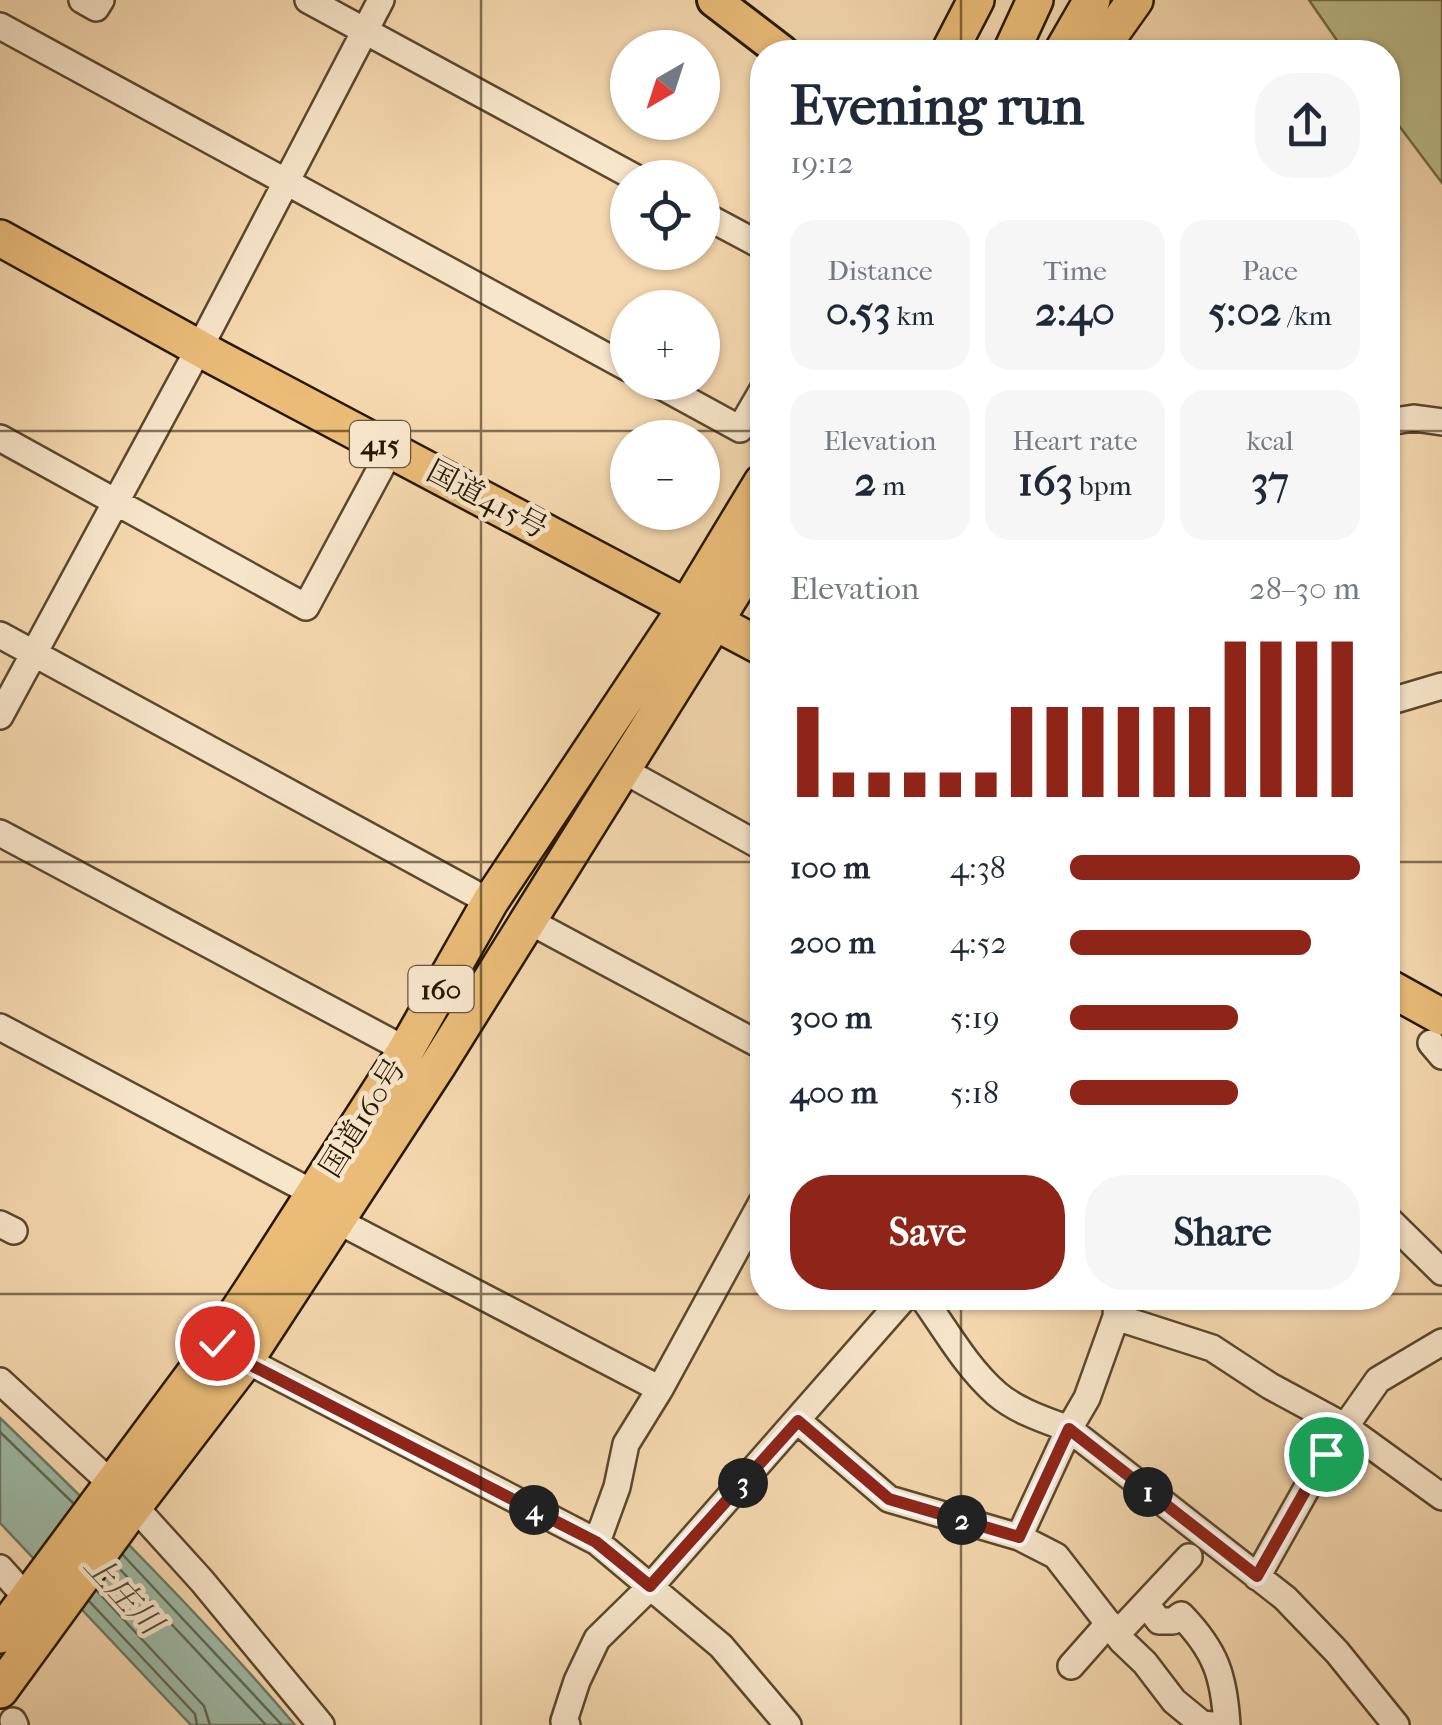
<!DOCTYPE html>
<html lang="en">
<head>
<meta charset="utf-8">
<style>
  :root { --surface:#fff; --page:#f6f6f7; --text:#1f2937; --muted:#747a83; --accent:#8f2418 }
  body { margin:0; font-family:"IM FELL French Canon","Noto Serif JP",serif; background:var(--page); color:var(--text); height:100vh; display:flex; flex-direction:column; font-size:38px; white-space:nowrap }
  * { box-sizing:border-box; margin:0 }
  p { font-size:32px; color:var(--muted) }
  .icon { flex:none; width:55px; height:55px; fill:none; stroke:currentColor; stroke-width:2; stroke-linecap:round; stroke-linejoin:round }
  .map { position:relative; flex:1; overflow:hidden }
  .sheet { position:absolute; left:750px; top:40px; width:650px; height:1270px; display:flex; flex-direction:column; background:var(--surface); border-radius:40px; box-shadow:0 2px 8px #0004 }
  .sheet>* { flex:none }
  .needle { width:65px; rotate:219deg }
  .controls { position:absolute; left:610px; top:30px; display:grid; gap:20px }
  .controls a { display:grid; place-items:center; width:110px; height:110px; border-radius:50%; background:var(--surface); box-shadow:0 2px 8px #0004; font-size:50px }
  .pin { position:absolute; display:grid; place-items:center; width:85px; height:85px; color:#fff; margin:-42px; border:5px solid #fff; border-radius:50%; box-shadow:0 2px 10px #0007 }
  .km { position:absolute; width:50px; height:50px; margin:-25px; border-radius:50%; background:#222; color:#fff; font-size:28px; line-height:50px; text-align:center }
  .round { display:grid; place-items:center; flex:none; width:105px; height:105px; border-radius:40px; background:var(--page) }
  .summary { display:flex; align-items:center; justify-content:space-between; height:170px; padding:0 40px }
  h1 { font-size:55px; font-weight:800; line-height:75px }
  .stats { display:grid; grid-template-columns:repeat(3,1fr); gap:15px; height:170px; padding:10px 40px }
  .stats div { display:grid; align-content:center; border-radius:25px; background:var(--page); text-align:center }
  .stats b { font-size:42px; font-weight:800 }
  .stats small { font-size:28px; font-weight:400 }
  .stats p { font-size:28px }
  .chart { height:280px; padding:20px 40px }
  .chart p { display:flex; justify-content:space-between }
  .chart svg { width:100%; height:180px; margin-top:10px; stroke:var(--accent); stroke-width:6 }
  .button { display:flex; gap:20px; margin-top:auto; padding:20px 40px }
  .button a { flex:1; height:115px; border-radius:40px; background:var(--accent); color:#fff; font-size:40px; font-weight:800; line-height:115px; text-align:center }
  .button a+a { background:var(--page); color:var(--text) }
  ul { padding:0 40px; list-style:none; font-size:32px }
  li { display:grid; grid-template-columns:160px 120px 1fr; align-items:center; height:75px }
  li i { height:25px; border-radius:12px; background:var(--accent) }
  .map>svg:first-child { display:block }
  .green { fill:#bcbe8a; stroke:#726a46; stroke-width:2.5 }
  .water { fill:#9dbaa7; stroke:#6e7965; stroke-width:2.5 }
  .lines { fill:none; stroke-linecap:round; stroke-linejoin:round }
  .shore { stroke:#626854; stroke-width:2.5 }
  .minor-casing { stroke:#5a472d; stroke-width:30 }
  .major-casing { stroke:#271702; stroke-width:38 }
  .highway-casing { stroke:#271702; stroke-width:40 }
  .minor { stroke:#f8e6cb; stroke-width:25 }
  .major { stroke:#eabc78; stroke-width:32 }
  .highway { stroke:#eabc78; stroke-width:35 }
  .route-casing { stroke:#fff; stroke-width:20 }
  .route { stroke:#8f2418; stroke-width:12 }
  .grid { fill:none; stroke:#271702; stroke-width:2.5; stroke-opacity:0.55 }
  .labels { text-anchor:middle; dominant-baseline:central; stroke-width:9; stroke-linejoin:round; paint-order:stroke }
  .shield { fill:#f8e6cb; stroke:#66553e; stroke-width:2.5 }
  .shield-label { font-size:28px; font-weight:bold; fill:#271702 }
  .street-label { font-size:30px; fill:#271702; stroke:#f8e6cb }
  .water-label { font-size:32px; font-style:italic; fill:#50503c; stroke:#f8e6cb }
</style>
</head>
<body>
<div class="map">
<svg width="1442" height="1725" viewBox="0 0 1442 1725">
  <rect width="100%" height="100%" fill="#f5d8af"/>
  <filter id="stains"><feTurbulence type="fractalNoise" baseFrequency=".002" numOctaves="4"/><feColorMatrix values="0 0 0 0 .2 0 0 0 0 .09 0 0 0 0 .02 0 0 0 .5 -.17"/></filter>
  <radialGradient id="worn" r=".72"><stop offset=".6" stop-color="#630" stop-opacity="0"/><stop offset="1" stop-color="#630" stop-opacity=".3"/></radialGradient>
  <!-- green -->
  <path class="green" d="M1309,0H1442V183L1388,111V52H1345Z"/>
  <!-- water -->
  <path class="water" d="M0,1418C102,1516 203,1617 295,1725H191L0,1523Z"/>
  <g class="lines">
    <!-- shore -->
    <path class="shore" d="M0,1432L73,1503
      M123,1555L282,1725
      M116,1565L266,1725
      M97,1591L204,1706L210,1725
      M89,1601L195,1714L197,1725"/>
    <!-- minor casing -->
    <g class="minor-casing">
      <path id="minor" d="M82,0L96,8L101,0
        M308,0L636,178
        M0,26L628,368
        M702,214L762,246
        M654,382L740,429L762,391
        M1388,422L1414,418L1442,422
        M0,438L306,607L391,449
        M0,635L490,902
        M1388,702L1442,686
        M0,716L210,328L381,0
        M623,770L762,847
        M0,833L406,1050
        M529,921L762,1046
        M0,1027L315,1194
        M1431,1043L1442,1056
        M1388,1219L1442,1272
        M336,1220L660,1389
        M0,1224L14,1231
        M923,1298C945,1329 967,1368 997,1394C1017,1411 1045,1420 1069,1429L1285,1598L1337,1652L1396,1725
        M1116,1317L1212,1348L1270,1386L1344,1426L1442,1497
        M234,1354L597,1542L721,1646L788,1725
        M0,1381L113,1485
        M798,1421L889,1499L1019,1537L1056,1556L1122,1641L1145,1663L1174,1701L1202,1724L1212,1725
        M134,1506L202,1581L321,1725
        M1019,1537L1069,1429L1087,1398L1116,1317L1117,1298
        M597,1542L617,1487L626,1444L660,1389L762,1202
        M0,1568L27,1598
        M1257,1577L1326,1454L1378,1380L1442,1342
        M1146,1604L1159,1621H1173L1181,1615C1216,1651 1224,1676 1227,1725
        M1117,1634L1189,1557
        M1071,1666L1109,1623
        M13,1721L15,1725
        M567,1725L564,1721L577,1681L597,1639L651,1586L904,1298"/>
    </g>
    <!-- major casing -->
    <g class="major-casing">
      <path id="major" d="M714,0L782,52"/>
    </g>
    <!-- highway casing -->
    <g class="highway-casing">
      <path id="highway" d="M949,52L976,0
        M1011,52L1035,0
        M1062,52L1092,0
        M1098,52L1135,0
        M0,238L217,358L762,647
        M1388,987L1442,1017
        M0,1635L217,1343L252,1290L406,1050L490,902L687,606L762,482
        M0,1690L134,1506L245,1361L438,1065L762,546"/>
    </g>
    <!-- minor -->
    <use href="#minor" class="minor"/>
    <!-- major -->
    <use href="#major" class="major"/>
    <!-- highway -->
    <use href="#highway" class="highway"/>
  </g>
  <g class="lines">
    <!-- route casing -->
    <g class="route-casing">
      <path id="route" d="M217,1343L245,1362L596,1542L650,1586L798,1421L889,1499L1019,1537L1069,1429L1257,1576L1326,1454"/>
    </g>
    <!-- route -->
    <use href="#route" class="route"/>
  </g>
  <!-- grid -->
  <path class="grid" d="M481,0V1725M961,0V52M0,431H762M1388,431H1442M0,862H762M1388,862H1442M0,1294H762M1388,1294H1442M961,1298V1725"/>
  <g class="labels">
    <!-- shield labels -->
    <g class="shield">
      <rect x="350" y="421" width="60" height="46" rx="8"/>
      <rect x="408.5" y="966" width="65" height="46" rx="8"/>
    </g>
    <g class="shield-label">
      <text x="380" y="444">415</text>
      <text x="441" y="989">160</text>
    </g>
    <!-- street labels -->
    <g class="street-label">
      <text transform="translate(487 500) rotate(28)">国道415号</text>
      <text transform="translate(363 1118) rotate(-58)">国道160号</text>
    </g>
    <!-- water labels -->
    <g class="water-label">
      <text transform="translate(123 1594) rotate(47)">上庄川</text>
    </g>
  </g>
  <rect width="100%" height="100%" filter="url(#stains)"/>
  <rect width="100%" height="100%" fill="url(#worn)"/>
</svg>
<div class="controls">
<a><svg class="needle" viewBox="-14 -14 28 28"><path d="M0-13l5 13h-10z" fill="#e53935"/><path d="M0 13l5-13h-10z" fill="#747a83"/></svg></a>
<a><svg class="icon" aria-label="locate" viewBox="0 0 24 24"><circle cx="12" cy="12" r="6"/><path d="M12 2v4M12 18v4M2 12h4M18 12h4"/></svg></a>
<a>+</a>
<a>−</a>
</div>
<div class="pin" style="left:1326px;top:1454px;background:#1e9e55"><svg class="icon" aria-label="arrive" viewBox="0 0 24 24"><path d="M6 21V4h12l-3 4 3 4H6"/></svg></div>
<div class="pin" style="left:217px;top:1343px;background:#d93025"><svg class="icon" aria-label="check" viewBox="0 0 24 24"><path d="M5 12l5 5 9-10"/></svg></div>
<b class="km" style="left:1148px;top:1492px">1</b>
<b class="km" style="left:962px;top:1520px">2</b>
<b class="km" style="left:743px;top:1483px">3</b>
<b class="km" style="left:534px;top:1510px">4</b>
<section class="sheet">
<div class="summary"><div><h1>Evening run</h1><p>19:12</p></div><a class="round"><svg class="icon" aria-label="share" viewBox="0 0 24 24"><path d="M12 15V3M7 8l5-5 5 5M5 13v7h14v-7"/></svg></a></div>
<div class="stats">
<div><p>Distance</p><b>0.53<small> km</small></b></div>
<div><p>Time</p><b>2:40</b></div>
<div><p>Pace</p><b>5:02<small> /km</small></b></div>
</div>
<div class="stats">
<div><p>Elevation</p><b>2<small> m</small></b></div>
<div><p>Heart rate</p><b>163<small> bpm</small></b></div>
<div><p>kcal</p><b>37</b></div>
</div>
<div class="chart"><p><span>Elevation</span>28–30 m</p>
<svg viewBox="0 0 160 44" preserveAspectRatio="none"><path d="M5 44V22M15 44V38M25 44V38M35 44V38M45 44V38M55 44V38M65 44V22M75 44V22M85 44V22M95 44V22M105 44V22M115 44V22M125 44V6M135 44V6M145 44V6M155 44V6"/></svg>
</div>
<ul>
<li><b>100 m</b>4:38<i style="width:100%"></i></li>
<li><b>200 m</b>4:52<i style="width:83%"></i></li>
<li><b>300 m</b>5:19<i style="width:58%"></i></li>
<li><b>400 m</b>5:18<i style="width:58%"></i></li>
</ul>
<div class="button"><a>Save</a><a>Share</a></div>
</section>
</div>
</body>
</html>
